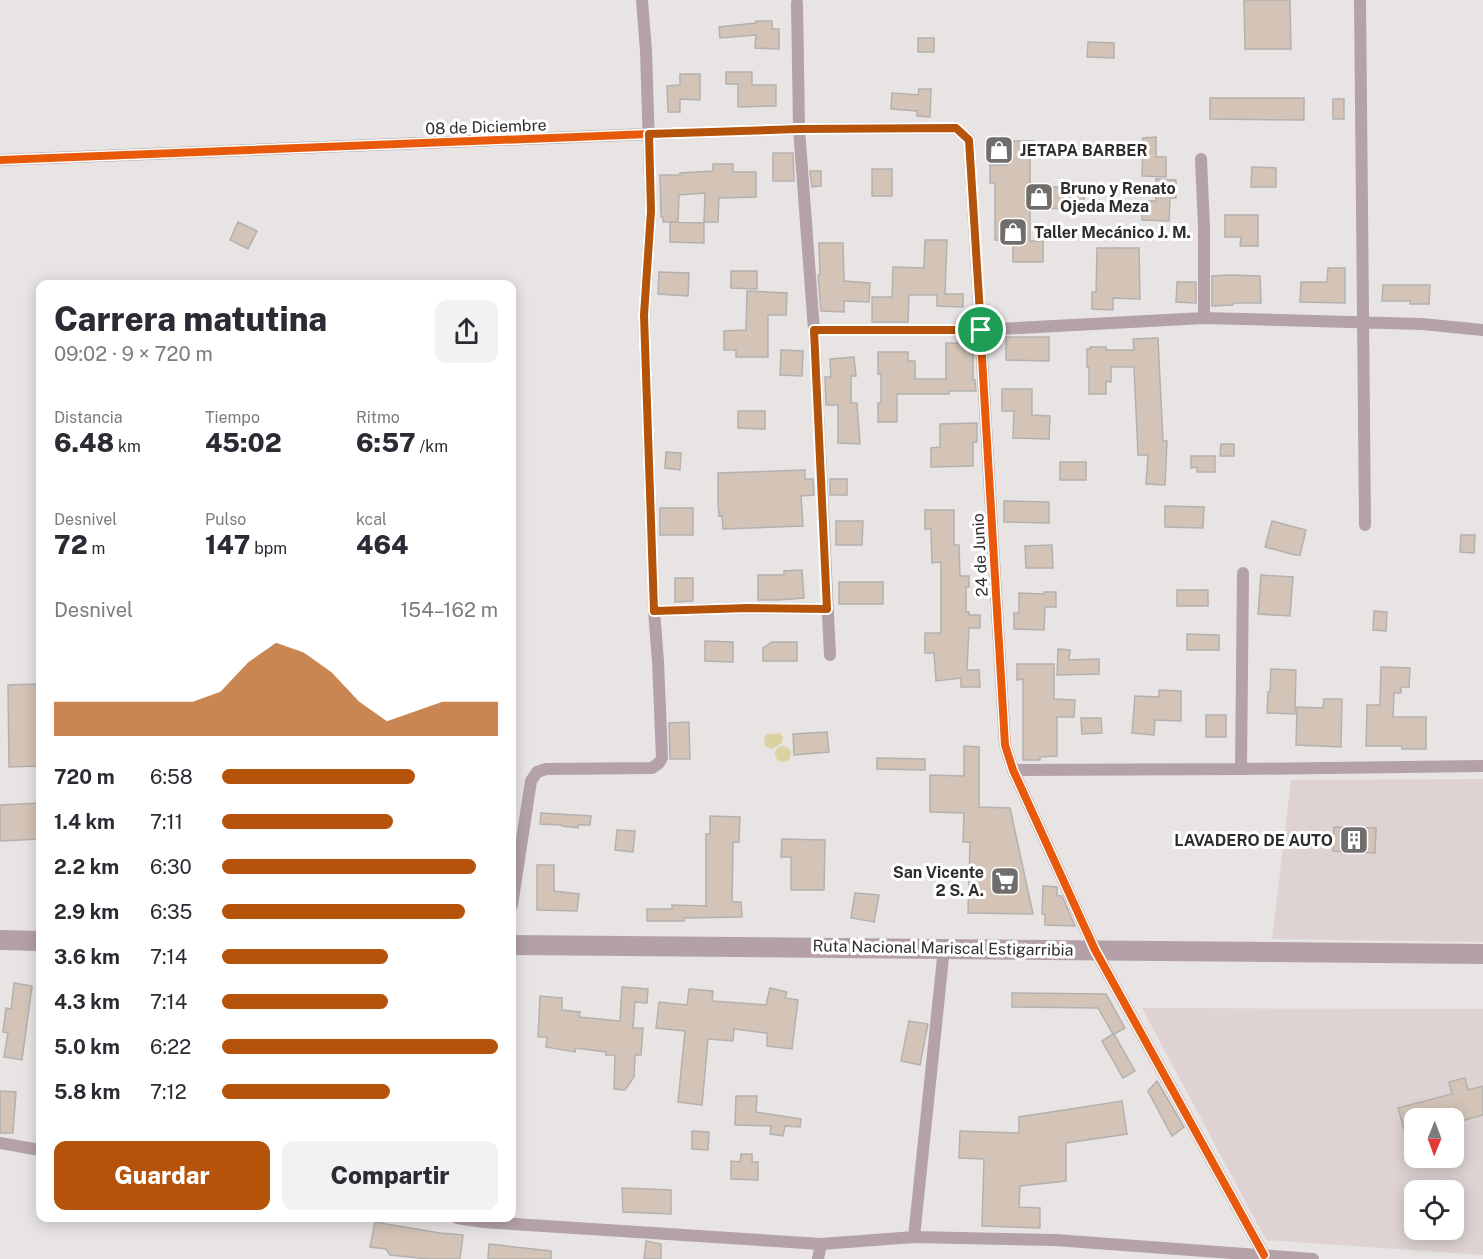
<!DOCTYPE html>
<html lang="es">
<head>
<meta charset="utf-8">
<style>
  :root { --surface:#fff; --page:#f2f2f3; --text:#2b2b33; --muted:#7c7c81; --accent:#b45309 }
  body { margin:0; font-family:"Public Sans",sans-serif; background:var(--page); color:var(--text); height:100vh; display:flex; flex-direction:column; font-size:22px; white-space:nowrap }
  * { box-sizing:border-box; margin:0 }
  p { font-size:20px; color:var(--muted) }
  .icon { flex:none; width:33px; height:33px; fill:none; stroke:currentColor; stroke-width:2; stroke-linecap:round; stroke-linejoin:round }
  .map { position:relative; flex:1; overflow:hidden }
  .details { position:absolute; left:36px; top:280px; width:480px; height:942px; display:flex; flex-direction:column; background:var(--surface); border-radius:12px; box-shadow:0 3px 15px #0003 }
  .details>* { flex:none }
  .needle { width:39px; rotate:181deg }
  .buttons { position:absolute; left:1404px; top:1108px; display:grid; gap:12px }
  .buttons a { display:grid; place-items:center; width:60px; height:60px; border-radius:12px; background:var(--surface); box-shadow:0 3px 15px #0003; font-size:30px }
  .pin { position:absolute; display:grid; place-items:center; width:51px; height:51px; color:#fff; margin:-26px; border:3px solid #fff; border-radius:50%; box-shadow:0 2px 6px #0007 }
  .round { display:grid; place-items:center; flex:none; width:63px; height:63px; border-radius:12px; background:var(--page) }
  .headline { display:flex; align-items:center; justify-content:space-between; height:102px; padding:0 18px }
  h1 { font-size:33px; font-weight:800; line-height:45px }
  .figures { display:grid; grid-template-columns:repeat(3,1fr); gap:9px; height:102px; padding:6px 18px }
  .figures div { display:grid; align-content:center }
  .figures b { font-size:26px; font-weight:800 }
  .figures small { font-size:16px; font-weight:400 }
  .figures p { font-size:16px }
  .chart { height:168px; padding:12px 18px }
  .chart p { display:flex; justify-content:space-between }
  .chart svg { width:100%; height:108px; margin-top:6px; fill:var(--accent); opacity:.7 }
  .cta { display:flex; gap:12px; margin-top:auto; padding:12px 18px }
  .cta a { flex:1; height:69px; border-radius:12px; background:var(--accent); color:#fff; font-size:24px; font-weight:800; line-height:69px; text-align:center }
  .cta a+a { background:var(--page); color:var(--text) }
  ul { padding:0 18px; list-style:none; font-size:20px }
  li { display:grid; grid-template-columns:96px 72px 1fr; align-items:center; height:45px }
  li i { height:15px; border-radius:8px; background:var(--accent) }
  .map>svg:first-child { display:block }
  .built { fill:#ded3d2; fill-rule:evenodd }
  .green { fill:#dcd2a1 }
  .building { fill:#d3c4b7; stroke:#b3b1b0; stroke-width:1.5 }
  .lines { fill:none; stroke-linecap:round; stroke-linejoin:round }
  .minor { stroke:#b4a2a8; stroke-width:12 }
  .primary { stroke:#b4a1a8; stroke-width:20 }
  .cycleway-casing { stroke:#fff; stroke-width:11 }
  .cycleway { stroke:#e8590c; stroke-width:8 }
  .route-casing { stroke:#fff; stroke-width:12 }
  .route { stroke:#b45309; stroke-width:8 }
  .labels { text-anchor:middle; dominant-baseline:central; stroke-width:6; stroke-linejoin:round; paint-order:stroke }
  .street-label { font-size:16px; fill:#302d2d; stroke:#fff }
  .poi-label { font-size:16px; font-weight:bold; fill:#302d2d; stroke:#fff; text-anchor:start }
</style>
</head>
<body>
<div class="map">
<svg width="1483" height="1259" viewBox="0 0 1483 1259">
  <rect width="100%" height="100%" fill="#e8e4e4"/>
  <!-- built -->
  <path class="built" d="M1483,779V942L1272,939L1291,780Z
    M1142,1008L1483,1009V1255L1266,1240ZM1414,1119H1454V1158H1414ZM1414,1191H1454V1230H1414Z"/>
  <!-- green -->
  <path class="green" d="M779,733L783,736L782,743L772,749L766,747L764,741L765,736L768,734Z
    M775 754a8 8 0 1 1 16 0a8 8 0 1 1-16 0Z"/>
  <!-- building -->
  <path class="building" d="M1244,0H1290L1291,49H1245Z
    M756,21H772V29H779V49L755,48L756,35L720,38L719,27L756,23Z
    M918,38H934V52H918Z
    M1088,42L1114,43V58L1087,57Z
    M726,72H752V85H776V106L738,107V84H726Z
    M680,74H700V100L680,99V112H668L667,86L680,85Z
    M919,89H931L930,117L917,116V111L891,109L892,93L918,95Z
    M1210,98H1304V120L1210,119Z
    M1333,99H1344V119H1333Z
    M1156,137V157H1166V177L1142,176L1143,138Z
    M1007,141H1034V153H1030V188L1085,186L1083,209L1030,208V241H1043V262H1013V240H995V183H990V165H1007Z
    M773,153H793L794,181H773Z
    M713,164H733V172H756V197L719,198L718,222H704L705,193L679,195L678,222H663V217H661L660,175H680V173L713,171Z
    M1252,167L1276,168V187H1251Z
    M872,169H892V196H872Z
    M810,171H821V186L812,187Z
    M1156,179L1176,180V198H1170L1169,221L1142,220L1143,201H1156Z
    M1225,215H1258V246H1240L1241,237H1225Z
    M238,222L257,231L248,249L230,240Z
    M670,222L704,223V243L670,242Z
    M925,240H947L945,294H963V307L937,306V295H909L908,322H872V297H892L893,267L924,268Z
    M819,243H843L844,281L870,283L869,302L844,301V312L821,311L818,275H820Z
    M1097,248H1139L1140,299L1113,298V310L1092,309V292H1096Z
    M1328,268H1345V303L1300,302L1301,282H1327Z
    M731,271H757V289L731,288Z
    M659,272L689,273L688,296L658,294Z
    M1231,275L1260,276L1261,303H1233V305L1212,306V276Z
    M1177,282H1196V303L1176,302Z
    M1383,285H1430L1429,304H1410V301H1382Z
    M747,291L787,293L786,315H768V357H736V350H724V331L746,330Z
    M1006,337H1049V361L1006,360Z
    M1158,338L1163,441H1167L1165,485L1146,484L1148,455H1138L1134,367H1111V382L1106,381V394H1089V367H1087V349H1090V347H1106V350H1134L1133,339Z
    M946,343H973V380H975L976,391H949V394H897V422H878V403H881V374H878V352H908V361H915V379H946Z
    M781,350L803,351L802,376L780,375Z
    M854,357L856,376H851V403H857L860,444L838,443V405H826L825,377H831L830,359Z
    M1002,389H1032V415L1050,416L1049,439L1013,438L1014,411H1002Z
    M738,411H765V429L738,428Z
    M977,423V442H973V466L931,467V448L940,447V424Z
    M1221,444H1234V456H1220Z
    M666,452L681,453L680,470L665,468Z
    M1191,456H1215V472H1197V467L1191,468Z
    M1060,462H1086V480H1060Z
    M805,470V479H813L814,495L801,496L803,526L723,529L722,515L719,516L718,504V473Z
    M830,479H847V495H830Z
    M1004,501L1049,502V523L1004,522Z
    M1165,506L1204,507L1203,528L1165,527Z
    M660,508H693V535H660Z
    M925,510H954V545H959L960,576H969V587H966V612H969V615H980V628H969L967,670H979L980,687H961V678L936,681L934,653H925V633H941V562L932,563L931,529H925Z
    M836,521H863L862,545H836Z
    M1272,521L1306,530L1300,555H1295L1265,547Z
    M1461,535H1475L1474,553L1460,552Z
    M1052,545L1053,568H1026L1025,546Z
    M802,570L804,598L778,600H758V575H784V571Z
    M1261,575L1293,577L1290,616L1258,614Z
    M675,578H693V601L675,602Z
    M839,582H883V604H839Z
    M1177,590H1208V606H1177Z
    M1044,592H1056V607H1045L1044,630L1014,629V613H1019V593L1044,594Z
    M1374,611L1387,612L1386,631L1373,630Z
    M1187,634L1219,635V650H1187Z
    M705,641L733,642V662L705,661Z
    M772,642H797V661H763V648Z
    M1058,649L1070,650L1069,660L1099,659V674L1057,675Z
    M1017,664H1054V699L1075,700L1074,717H1057V756L1040,757V760H1023V679L1017,680Z
    M1381,667L1410,668L1409,687H1401V693H1394L1393,717H1426V749H1402V746H1366L1367,705H1380Z
    M1271,669L1296,670L1295,714L1267,713L1268,692H1270Z
    M37,684L38,766L9,767L8,685Z
    M1159,690L1181,691V721L1155,720L1154,735L1132,733L1135,696L1159,697Z
    M1324,699H1342L1341,747L1296,745L1297,707L1323,708Z
    M1206,715H1226V737H1206Z
    M1081,718H1101L1102,733L1082,734Z
    M689,722L690,759H670L669,723Z
    M827,732L829,752L794,755L793,734Z
    M964,746L979,747V807L1010,808L1033,914L968,913L970,842H963L964,813L930,812V775L964,776Z
    M877,758L925,759V770L877,769Z
    M40,803V839L0,841V805Z
    M541,813L591,816L590,825H578V828L562,826V825L540,824Z
    M710,816L740,817L739,842H733L732,902H741L742,917L684,918V921H647V909H672V905L706,906V834H710Z
    M1334,827L1376,828L1375,853L1333,851Z
    M617,830L635,831L633,852L615,850Z
    M782,839L825,840L824,890H791V857H781Z
    M537,865H554V891L579,894L577,911L537,910Z
    M1043,886L1057,887V896H1062L1075,926L1045,925V915L1042,914Z
    M855,893L879,895L874,922L851,918Z
    M14,983L32,986L22,1060L4,1057L8,1033L3,1032L6,1008L11,1009Z
    M622,987L648,989L647,1003L635,1002L633,1028H643L641,1055H635L634,1077L625,1090L614,1089L615,1055H606V1052L576,1048L575,1052L546,1047L547,1037H538L540,996L562,998V1010L580,1012L579,1017L620,1021Z
    M770,988L787,992L785,998L798,1000L792,1049L767,1046V1033L734,1029L733,1041L708,1039L702,1105L678,1102L685,1031L656,1028L659,1002L687,1005L689,989L713,991L712,1001L766,1005Z
    M1012,993L1106,994L1125,1028L1114,1034L1135,1071L1123,1078L1102,1041L1113,1034L1098,1008L1012,1007Z
    M909,1021L928,1024L920,1065L901,1061Z
    M1465,1078L1468,1090L1483,1086V1115L1454,1123V1119H1414V1154H1411L1398,1108L1452,1094L1449,1082Z
    M1157,1081L1184,1127L1172,1136L1148,1091Z
    M0,1091L16,1092L13,1133H0Z
    M736,1096H757L756,1112L801,1119L800,1127L785,1126L783,1136L770,1134L771,1126L735,1125Z
    M1122,1101L1127,1134L1066,1143V1181L1020,1186L1019,1207L1040,1208V1228L982,1226L984,1159L959,1158L960,1131L1019,1133V1117Z
    M692,1131L709,1132L708,1150L692,1149Z
    M741,1154H752V1162H758V1180L731,1179V1161L740,1162Z
    M622,1188L671,1190V1214L623,1212Z
    M375,1222L440,1233L463,1235L460,1259H429L390,1255L386,1249L370,1247Z
    M646,1241L661,1244V1259H644Z
    M489,1244L551,1251V1259H488Z"/>
  <g class="lines">
    <!-- minor -->
    <path class="minor" d="M1360,0L1365,525
      M797,3L799,129L814,330L830,655
      M1201,159L1204,227V318
      M0,160L649,134L799,129L955,128L969,139L1005,745L1013,770L1095,950L1264,1255
      M814,330H981L1204,318L1422,324L1483,330
      M654,611L748,608L827,609
      M1241,769L1243,573
      M1013,770L1241,769L1483,766
      M512,905L531,781L537,772L546,769L652,768L659,763L662,758L658,661L654,611L644,315L651,211L646,51L642,0
      M0,1143L40,1150
      M457,1218L483,1222L821,1244L914,1237L1055,1240L1313,1259
      M914,1237L944,948
      M818,1259L821,1244"/>
    <!-- primary -->
    <path class="primary" d="M0,940L40,941
      M512,945L1483,954"/>
    <!-- cycleway casing -->
    <g class="cycleway-casing">
      <path id="cycleway" d="M0,160L649,134L799,129L955,128L969,139L1005,745L1013,770L1095,950L1264,1255"/>
    </g>
    <!-- cycleway -->
    <use href="#cycleway" class="cycleway"/>
  </g>
  <g class="lines">
    <!-- route casing -->
    <g class="route-casing">
      <path id="route" d="M956,128L969,140L981,330H814L827,609L748,608L654,611L644,315L651,211L649,134L799,129Z"/>
    </g>
    <!-- route -->
    <use href="#route" class="route"/>
  </g>
  <!-- icons -->
  <defs>
    <g id="shop-square" transform="scale(1.5)"><rect x="-9" y="-9" width="18" height="18" rx="4" fill="#706d6d" stroke="#fff"/><path d="M-5-2.5h2.3a2.7 3.5 0 0 1 5.4 0H5L5.5 6h-11ZM-1.5-2.5h3a1.5 2.3 0 0 0-3 0Z" fill="#fff"/></g>
    <g id="building-square" transform="scale(1.5)"><rect x="-9" y="-9" width="18" height="18" rx="4" fill="#706d6d" stroke="#fff"/><path d="M-4-6H4V6H1V3H-1V6H-4ZM-2.5-4.3h1.7v1.8h-1.7ZM.8-4.3h1.7v1.8H.8ZM-2.5-1h1.7V.8h-1.7ZM.8-1h1.7V.8H.8Z" fill="#fff"/></g>
    <g id="supermarket-square" transform="scale(1.5)"><rect x="-9" y="-9" width="18" height="18" rx="4" fill="#706d6d" stroke="#fff"/><path d="M-6-5.5h2.5l.6 2H6L4.5 2H-2.5L-4.4-4H-6ZM-1.5 3.2a1.3 1.3 0 1 0 .1 0ZM3 3.2a1.3 1.3 0 1 0 .1 0Z" fill="#fff"/></g>
  </defs>
  <g fill-rule="evenodd">
    <use href="#shop-square" x="999" y="150"/>
    <use href="#shop-square" x="1039" y="197"/>
    <use href="#shop-square" x="1013" y="232"/>
    <use href="#building-square" x="1354" y="840"/>
    <use href="#supermarket-square" x="1005" y="881"/>
  </g>
  <g class="labels">
    <!-- street labels -->
    <g class="street-label">
      <text transform="translate(486 127) rotate(-2)">08 de Diciembre</text>
      <text transform="translate(980 555) rotate(-93)">24 de Junio</text>
      <text transform="translate(943 948) rotate(1)">Ruta Nacional Mariscal Estigarribia</text>
    </g>
    <!-- poi labels -->
    <g class="poi-label">
      <text x="1020" y="150">JETAPA BARBER</text>
      <text x="1060" y="188">Bruno y Renato<tspan x="1060" dy="18">Ojeda Meza</tspan></text>
      <text x="1034" y="232">Taller Mecánico J. M.</text>
      <text x="1333" y="840" text-anchor="end">LAVADERO DE AUTO</text>
      <text x="984" y="872" text-anchor="end">San Vicente<tspan x="984" dy="18">2 S. A.</tspan></text>
    </g>
  </g>
</svg>
<div class="buttons">
<a><svg class="needle" viewBox="-14 -14 28 28"><path d="M0-13l5 13h-10z" fill="#e53935"/><path d="M0 13l5-13h-10z" fill="#7c7c81"/></svg></a>
<a><svg class="icon" aria-label="locate" viewBox="0 0 24 24"><circle cx="12" cy="12" r="6"/><path d="M12 2v4M12 18v4M2 12h4M18 12h4"/></svg></a>
</div>
<div class="pin" style="left:981px;top:330px;background:#1e9e55"><svg class="icon" aria-label="arrive" viewBox="0 0 24 24"><path d="M6 21V4h12l-3 4 3 4H6"/></svg></div>
<section class="details">
<div class="headline"><div><h1>Carrera matutina</h1><p>09:02 · 9 × 720 m</p></div><a class="round"><svg class="icon" aria-label="share" viewBox="0 0 24 24"><path d="M12 15V3M7 8l5-5 5 5M5 13v7h14v-7"/></svg></a></div>
<div class="figures">
<div><p>Distancia</p><b>6.48<small> km</small></b></div>
<div><p>Tiempo</p><b>45:02</b></div>
<div><p>Ritmo</p><b>6:57<small> /km</small></b></div>
</div>
<div class="figures">
<div><p>Desnivel</p><b>72<small> m</small></b></div>
<div><p>Pulso</p><b>147<small> bpm</small></b></div>
<div><p>kcal</p><b>464</b></div>
</div>
<div class="chart"><p><span>Desnivel</span>154–162 m</p>
<svg viewBox="0 0 160 44" preserveAspectRatio="none"><path d="M0 44V30L10 30L20 30L30 30L40 30L50 30L60 26L70 14L80 6L90 10L100 18L110 30L120 38L130 34L140 30L150 30L160 30V44z"/></svg>
</div>
<ul>
<li><b>720 m</b>6:58<i style="width:70%"></i></li>
<li><b>1.4 km</b>7:11<i style="width:62%"></i></li>
<li><b>2.2 km</b>6:30<i style="width:92%"></i></li>
<li><b>2.9 km</b>6:35<i style="width:88%"></i></li>
<li><b>3.6 km</b>7:14<i style="width:60%"></i></li>
<li><b>4.3 km</b>7:14<i style="width:60%"></i></li>
<li><b>5.0 km</b>6:22<i style="width:100%"></i></li>
<li><b>5.8 km</b>7:12<i style="width:61%"></i></li>
</ul>
<div class="cta"><a>Guardar</a><a>Compartir</a></div>
</section>
</div>
</body>
</html>
